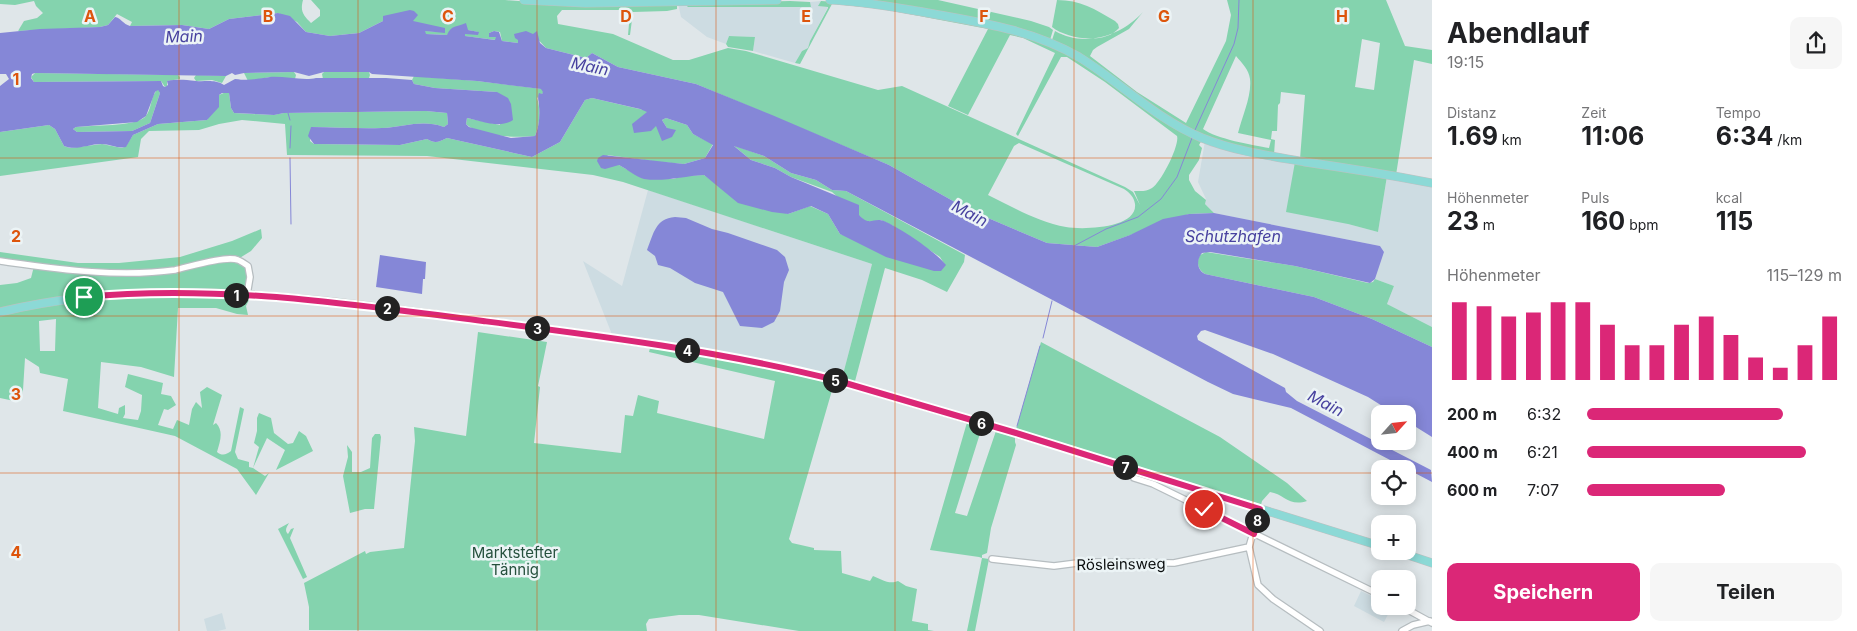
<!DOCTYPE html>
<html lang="de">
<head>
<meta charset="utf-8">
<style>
  :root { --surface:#fff; --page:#f6f6f6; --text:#202124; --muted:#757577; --accent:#db2777 }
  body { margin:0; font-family:Inter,sans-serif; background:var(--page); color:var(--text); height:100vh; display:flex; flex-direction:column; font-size:19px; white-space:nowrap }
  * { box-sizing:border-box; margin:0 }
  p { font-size:16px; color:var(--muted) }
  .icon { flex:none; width:28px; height:28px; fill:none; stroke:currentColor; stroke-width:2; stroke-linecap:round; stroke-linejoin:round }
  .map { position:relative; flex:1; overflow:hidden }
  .drawer { display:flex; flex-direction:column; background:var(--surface); width:425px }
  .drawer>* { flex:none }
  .needle { width:32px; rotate:63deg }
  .buttons { position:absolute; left:1371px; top:405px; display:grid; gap:10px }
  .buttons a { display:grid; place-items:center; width:45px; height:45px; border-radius:10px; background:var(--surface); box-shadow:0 2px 12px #0003; font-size:25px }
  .pin { position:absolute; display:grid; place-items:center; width:42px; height:42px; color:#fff; margin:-21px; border:2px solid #fff; border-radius:50%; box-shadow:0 1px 5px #0007 }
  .km { position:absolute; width:25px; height:25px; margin:-12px; border-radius:50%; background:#222; color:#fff; font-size:14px; line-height:25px; text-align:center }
  .round { display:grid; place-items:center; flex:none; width:52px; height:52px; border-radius:10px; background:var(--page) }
  .headline { display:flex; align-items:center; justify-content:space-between; height:85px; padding:0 15px }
  h1 { font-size:28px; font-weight:700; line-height:38px }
  .figures { display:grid; grid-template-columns:repeat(3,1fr); gap:8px; height:85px; padding:5px 15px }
  .figures div { display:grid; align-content:center }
  .figures b { font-size:25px; font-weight:700 }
  .figures small { font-size:14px; font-weight:400 }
  .figures p { font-size:14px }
  .chart { height:140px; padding:10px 15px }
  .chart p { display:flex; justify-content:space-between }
  .chart svg { width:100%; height:90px; margin-top:5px; stroke:var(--accent); stroke-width:6 }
  .action { display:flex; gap:10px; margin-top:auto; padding:10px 15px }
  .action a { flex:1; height:58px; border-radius:10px; background:var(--accent); color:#fff; font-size:20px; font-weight:700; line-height:58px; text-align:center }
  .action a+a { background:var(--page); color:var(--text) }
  ul { padding:0 15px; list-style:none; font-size:16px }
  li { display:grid; grid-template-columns:80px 60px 1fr; align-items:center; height:38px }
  li i { height:12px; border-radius:6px; background:var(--accent) }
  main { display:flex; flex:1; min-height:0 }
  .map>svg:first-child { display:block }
  .built { fill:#cddce2 }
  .green { fill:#84d3ae; fill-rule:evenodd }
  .water { fill:#8587d7; fill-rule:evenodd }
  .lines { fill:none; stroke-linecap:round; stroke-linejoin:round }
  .stream { stroke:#8587d7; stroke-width:1 }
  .minor-casing { stroke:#b6bdc0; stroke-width:8 }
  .major-casing { stroke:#bfc0c0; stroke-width:9 }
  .minor { stroke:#fff; stroke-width:5.5 }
  .major { stroke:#8cd9d6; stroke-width:8 }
  .route-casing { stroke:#fff; stroke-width:10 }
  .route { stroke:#db2777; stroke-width:6 }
  .grid { fill:none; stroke:#dd550c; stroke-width:1; stroke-opacity:0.55 }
  .labels { text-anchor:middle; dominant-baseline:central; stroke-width:5; stroke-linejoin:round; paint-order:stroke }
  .park-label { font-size:15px; fill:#25503d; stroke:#ecf4f6 }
  .street-label { font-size:15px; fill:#0a0d0e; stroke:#ecf4f6 }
  .water-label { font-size:16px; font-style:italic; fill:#47419f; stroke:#ecf4f6 }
  .grid-label { font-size:16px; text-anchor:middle; font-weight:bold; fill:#dd550c; stroke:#ecf4f6; stroke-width:5; stroke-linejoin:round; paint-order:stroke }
</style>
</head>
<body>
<main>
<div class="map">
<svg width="1432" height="631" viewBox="0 0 1432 631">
  <rect width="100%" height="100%" fill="#dfe6e9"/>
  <!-- built -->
  <path class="built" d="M821,1L819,6L828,7L810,41L808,48L802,51L795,63L753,51L755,37L729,36L726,44L707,37L681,17L678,3H686L688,6L693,7H810V2Z
    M1205,141L1296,162L1348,224L1378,232L1387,176L1432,185V327L1387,304L1394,286L1375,279L1384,252L1380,246L1214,213L1205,204L1206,199L1198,182Z
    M648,190L872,264L841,382L611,338V332L583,261L622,286Z
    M1361,591L1380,600V606L1392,607L1384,622L1354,606Z
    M222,613L226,629L218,631H207L204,619Z"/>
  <!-- green -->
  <path class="green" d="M0,0H303C300,11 303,15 311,23L320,16V10L311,0H505L545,3L677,4V9L667,11L633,12L630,35H628L630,13L627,10H562L557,16L558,24L613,34L673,60H689L728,48L746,51L878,90L902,86L1125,187L1133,192L1140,205L1134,191C1141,191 1146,192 1152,188C1161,183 1180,145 1177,136L1105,82L1067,57H1061L1018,136L1016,134L1055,53L1023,38L1010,35L968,115L948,106L988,29L882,9L834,4H832L800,64L795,63L802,51L808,48L810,41L828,8V7L818,6L821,1L864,4L1025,34L1068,52L1202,140L1199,145L1202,148L1199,160L1189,175V180L1195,191L1206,200L1205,204L1214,213L1189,214L1097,247L1047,243L969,210L889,165L696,84L618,67L592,53L586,58L546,48L533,34L518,40V43L502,41L500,32L494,31L489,33V37H496V40L464,36L465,34L478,32L468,30L447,35L425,34V31L445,32L383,21L359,33L330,36L306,32L297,22L278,13L229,19L209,29L182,25L130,26L132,22L117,14L108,25L100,27L18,31L24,21L37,18L43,13L36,6L34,1L15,5L0,4ZM1019,143L1124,189C1130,193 1134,197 1135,204C1138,229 1081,230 1066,227C1038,222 1013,207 988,195L1014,146Z
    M851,0H938L1031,21L1049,27L1053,30L1050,40L1033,35Z
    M1057,0C1080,0 1095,9 1115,21L1118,24L1119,28C1105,45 1067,39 1052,27Z
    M1227,0H1386L1405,46L1432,50V64L1414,60L1396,175L1300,159L1305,95L1281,92L1280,103L1278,105L1277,131H1272L1271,139L1275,140L1274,155L1235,147L1192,133L1052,40L1055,31C1085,48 1121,36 1143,12L1129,29L1097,47L1093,50L1090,56L1137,92L1186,123L1226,41L1231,15ZM1362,39L1380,43L1374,90L1355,87ZM1236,56C1242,63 1249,70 1250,79C1252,95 1242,117 1238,133L1271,140L1269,148C1253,145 1216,139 1203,129Z
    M790,1L810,2L811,7H688L685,4Z
    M729,36L755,37L753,51L728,47L726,44Z
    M294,72L296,75L295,79L270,77L248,81L244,73Z
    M324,72H369L370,75L369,78L323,79L322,74Z
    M35,73L178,75L180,77V79L167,81V86L165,87L161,81L34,82L31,77Z
    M196,75L226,76L222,83L212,80L196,81L194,78Z
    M414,76L477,81L542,89L544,92L537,98C541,110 540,124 535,136C517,138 480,137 466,124L467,118L500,125L497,92L435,88L414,84L412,80Z
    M158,89L160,93L150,123L132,131L77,132L73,129L76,127C92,125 134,127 145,117C152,110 150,96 158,89Z
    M226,92L229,93L231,108L234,113L273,115L284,113L426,111L447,113L448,124L444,127C422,119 405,127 382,128C359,129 335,127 311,127L310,141L314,144L400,145L427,139C435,144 439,142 447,138L532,157L560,142L585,100L592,98L648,111L656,125L667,128L662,120L666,118L687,125L693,134L713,144L705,158L684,164L659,162L607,155L619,165L642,178L673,179L684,176L704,175L719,186L788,214L810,206L828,214L840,234L945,265L940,257L893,226L881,220L872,222L865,221L832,192L791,177L775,168L751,160L733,145L764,156L791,173L816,180L832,190L846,191L965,255L964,262L947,292L922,280L885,268L854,385L841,382L872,264L623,182L593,175L427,156L287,155L285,124L242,120L219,124L199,130L149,131L141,139L138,157L0,176V132L49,125L55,129L64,146L70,148L102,144L122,148L126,146L133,135L158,124L207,120L219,95Z
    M1295,162L1387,176L1378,232L1348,224L1286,212Z
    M261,229L262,238L251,251L238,259L248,266L251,296L246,306L248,315L237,314L216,308H178L174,377L141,367L101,362L98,408L118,414L119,408L125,405V414L123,418L138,420L141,411L142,395L125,387L128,374L163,383L161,394L171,396L176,405L168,410L164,409L158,425L173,429L177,420L189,425L192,409L196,402L202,408L200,392L207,387L222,395L213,425L216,423C224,431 220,442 217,452C222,456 226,455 231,451L240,407L244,409L235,452L238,459L249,462V467L253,468L259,447L254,443L257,431V418L259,413L271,418L274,433L288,444L293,443L299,431L306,436L313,451L276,470L285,450L267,438L253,468L265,476L269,473L256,495L237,469L175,436L63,411L68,379L40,373L39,367L25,358L23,390L19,402L0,398V285L17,283L31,278L34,266L0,261V252L78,263H119L180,257L232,241ZM56,319L55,351H40L39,321Z
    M1206,252L1295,266L1368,283L1373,282L1375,279L1394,286L1387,304L1432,327V347L1372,319L1314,297L1205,274C1198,270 1196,262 1200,255Z
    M478,332L547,342L538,386L540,387L534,443L621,453L625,415L633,416L638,395L659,401L657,413L764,439L775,381L649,352L650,348L620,344L622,340L835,380L789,539L792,543L814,548V550L841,551L842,573L870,581L873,576C881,579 889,585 898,581L906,586L917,589L912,621L928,624V630L934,631H799L699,615H679L649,619L646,624L647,631L309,630V607L304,583L365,551L366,554L370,552L404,548L415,441L414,427L466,436Z
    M1041,342L1220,437L1287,483L1307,501C1289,507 1284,494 1270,492L1262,501L1260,509L1015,434V442L1016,445L991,528L987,553L982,555V558L989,559L975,631H967L982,558L979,557L930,550L968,419L983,424L955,513L967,516L997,428L1015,433Z
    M375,434H380L381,437L374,509H365L350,513L343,476L348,457L347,445L352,452V472H361L370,468L372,438Z
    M289,523C287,527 284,530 288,534L291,529L294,528L290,538L307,577L303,579L278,529Z"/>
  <!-- water -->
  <path class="water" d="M410,10L414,11L418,15L413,21L445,28V33L425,31L426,34L447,35C451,25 457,27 466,23L468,30L479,32L478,35L465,34V36L495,40L496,37H489V33L494,31L499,32L502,41L518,43V40L515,38L514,34L526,31L533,34L537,31L540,43L546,48L586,58L592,53L618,67L696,84L772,115L889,165L969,210L1047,243L1097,247L1130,235L1163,219L1189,214L1214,213L1380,246L1384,252L1375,279L1370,283L1295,266L1210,252L1202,253C1196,260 1197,270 1205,274L1314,297L1372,319L1432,347V437L1408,422V414H1395L1368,397L1273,354L1205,330L1201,331L1197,336L1198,340L1285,388L1286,392L1297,401L1431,470L1432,482L1291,408L1233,394L1208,382L846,191L832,190L816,180L791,173L764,156L734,146L751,160L775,168L791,177L859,205V215C870,227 873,217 884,221C900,228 935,251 946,265L941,271H934L886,257L840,234L828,214L811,206L788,214L772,212L738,203L704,175C684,176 664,182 644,179C636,177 627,169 619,165L605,169L601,168L597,161L598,158L603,155L684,164L705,158L713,145L693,134L687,125L666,118L662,120L667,128L676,130L672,137L662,141L656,126L651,131L634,133L632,124L647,112L640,109L592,98L585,100L560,142L532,157L447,138C439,142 435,144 427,139L400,145L314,144L308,136L311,127C335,127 359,129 382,128C405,127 422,119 444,127L448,124L447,113L426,111L284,113L274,115L234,113L231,108L229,93H222L219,95V107L207,120L158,124L133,135L126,147C118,149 110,144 101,144C89,144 76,151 64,146L55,129L49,125L0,132V86L9,79L6,74H0V33L40,29L100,27L108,25L115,17C121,18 123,24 130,26L182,25L209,29L229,19L278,13L290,16L306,32L330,36L359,33L383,21V16ZM294,72L309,76L324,72H369L372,74L477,81L541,89L543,92L542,94L539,93C537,99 539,100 539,106C540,116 539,127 535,136L511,138L469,127L466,124L467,118C481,121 500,129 513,120L511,104L508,98L497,92L435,88L414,84L412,80L386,78H316C304,81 284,76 270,77C255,79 250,81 235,79L224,85C214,79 206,82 196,81C184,80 179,79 167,81L168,85L165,87L163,86L161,81L34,82L31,78L32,74L35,73L226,76L232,73L235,75L244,73ZM158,90L160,93L150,123L132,131L77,132L73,129L76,127L137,122L146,116L155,92Z
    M675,217L686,218L712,229L728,233L777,250L785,257L789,270L784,282L780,311L774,322L762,328L740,326L723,292L695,283L670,268L658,265L655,256L647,250C654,233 655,219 675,217Z
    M380,255L426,262L425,279H423L422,294L376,287Z"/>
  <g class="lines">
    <!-- stream -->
    <path class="stream" d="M288,113L290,120
      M1195,130L1234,44L1238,28L1239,0
      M290,148L291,126
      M290,158L291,224
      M1074,246L1106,229L1138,217L1161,199L1177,177L1192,138
      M1043,338L1052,301
      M1017,426L1040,346"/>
    <!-- minor casing -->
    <g class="minor-casing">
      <path id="minor" d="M0,261C58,269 117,278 175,270C189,267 226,255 238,260C241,261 245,264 248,266L250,277L247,295
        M1134,478L1153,484L1380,595
        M1260,509L1249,547L1258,585L1273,599L1320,631
        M992,559L1054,566L1085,562L1174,563L1249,547
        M1401,606L1432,623
        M1402,631L1413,625L1430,621"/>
    </g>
    <!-- major casing -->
    <g class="major-casing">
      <path id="major" d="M524,0L585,3L777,0
        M830,0C861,1 892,7 923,12C977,22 1031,29 1079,57C1121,83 1156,119 1202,138C1234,151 1271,156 1305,162C1347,168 1390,175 1432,183
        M0,312C162,273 331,301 493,322C607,337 723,352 835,380L1058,446L1380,546
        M1396,551L1432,563"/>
    </g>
    <!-- minor -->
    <use href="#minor" class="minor"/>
    <!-- major -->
    <use href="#major" class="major"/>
  </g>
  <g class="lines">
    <!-- route casing -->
    <g class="route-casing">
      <path id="route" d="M84,297C217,284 351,304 483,321C601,336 720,351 835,380L1016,433L1260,509L1254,534L1204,509"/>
    </g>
    <!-- route -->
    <use href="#route" class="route"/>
  </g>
  <!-- grid -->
  <path class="grid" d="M179,0V631M358,0V631M537,0V631M716,0V631M895,0V631M1074,0V631M1253,0V631M0,158H1432M0,316H1432M0,473H1380M1408,473H1432"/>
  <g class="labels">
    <!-- park labels -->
    <g class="park-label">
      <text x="515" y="552">Marktstefter<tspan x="515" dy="17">Tännig</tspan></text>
    </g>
    <!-- street labels -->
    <g class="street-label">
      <text transform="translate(1121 564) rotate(-1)">Rösleinsweg</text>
    </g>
    <!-- water labels -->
    <g class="water-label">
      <text transform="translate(184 36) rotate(-2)">Main</text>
      <text transform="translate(590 66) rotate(12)">Main</text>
      <text transform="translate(970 213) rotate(28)">Main</text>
      <text x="1233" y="236">Schutzhafen</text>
      <text transform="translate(1326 403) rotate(28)">Main</text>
    </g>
  </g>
  <g class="grid-label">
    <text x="90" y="22">A</text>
    <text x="268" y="22">B</text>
    <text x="448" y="22">C</text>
    <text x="626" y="22">D</text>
    <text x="806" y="22">E</text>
    <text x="984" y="22">F</text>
    <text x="1164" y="22">G</text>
    <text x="1342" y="22">H</text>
    <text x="16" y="85">1</text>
    <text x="16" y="242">2</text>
    <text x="16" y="400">3</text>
    <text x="16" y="558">4</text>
  </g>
</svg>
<div class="buttons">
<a><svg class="needle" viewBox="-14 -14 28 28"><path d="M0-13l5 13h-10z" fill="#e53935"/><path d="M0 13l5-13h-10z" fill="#757577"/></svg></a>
<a><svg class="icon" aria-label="locate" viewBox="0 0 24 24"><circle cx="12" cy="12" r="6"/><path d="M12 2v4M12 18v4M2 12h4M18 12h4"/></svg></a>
<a>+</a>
<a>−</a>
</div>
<div class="pin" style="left:84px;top:297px;background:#1e9e55"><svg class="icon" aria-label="arrive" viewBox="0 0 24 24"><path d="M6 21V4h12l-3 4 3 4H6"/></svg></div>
<div class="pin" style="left:1204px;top:509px;background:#d93025"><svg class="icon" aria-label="check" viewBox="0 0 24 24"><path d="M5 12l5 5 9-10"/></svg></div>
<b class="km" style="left:236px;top:295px">1</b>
<b class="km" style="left:387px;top:308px">2</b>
<b class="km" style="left:537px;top:328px">3</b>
<b class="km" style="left:687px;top:350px">4</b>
<b class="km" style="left:835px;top:380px">5</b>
<b class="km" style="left:981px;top:423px">6</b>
<b class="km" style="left:1125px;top:467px">7</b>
<b class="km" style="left:1257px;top:520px">8</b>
</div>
<section class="drawer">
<div class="headline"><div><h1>Abendlauf</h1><p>19:15</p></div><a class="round"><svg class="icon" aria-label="share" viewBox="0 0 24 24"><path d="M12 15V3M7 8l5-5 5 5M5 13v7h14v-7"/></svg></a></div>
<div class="figures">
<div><p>Distanz</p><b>1.69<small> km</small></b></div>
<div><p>Zeit</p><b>11:06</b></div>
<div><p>Tempo</p><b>6:34<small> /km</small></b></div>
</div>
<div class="figures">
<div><p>Höhenmeter</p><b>23<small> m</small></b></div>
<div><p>Puls</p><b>160<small> bpm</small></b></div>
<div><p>kcal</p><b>115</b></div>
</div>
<div class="chart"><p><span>Höhenmeter</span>115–129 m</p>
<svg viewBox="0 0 160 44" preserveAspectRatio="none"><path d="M5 44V6M15 44V8M25 44V13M35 44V11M45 44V6M55 44V6M65 44V17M75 44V27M85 44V27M95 44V17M105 44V13M115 44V22M125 44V33M135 44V38M145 44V27M155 44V13"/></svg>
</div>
<ul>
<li><b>200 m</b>6:32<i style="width:77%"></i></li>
<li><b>400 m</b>6:21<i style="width:86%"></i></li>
<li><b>600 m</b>7:07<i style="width:54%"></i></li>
</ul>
<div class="action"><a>Speichern</a><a>Teilen</a></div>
</section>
</main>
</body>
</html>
